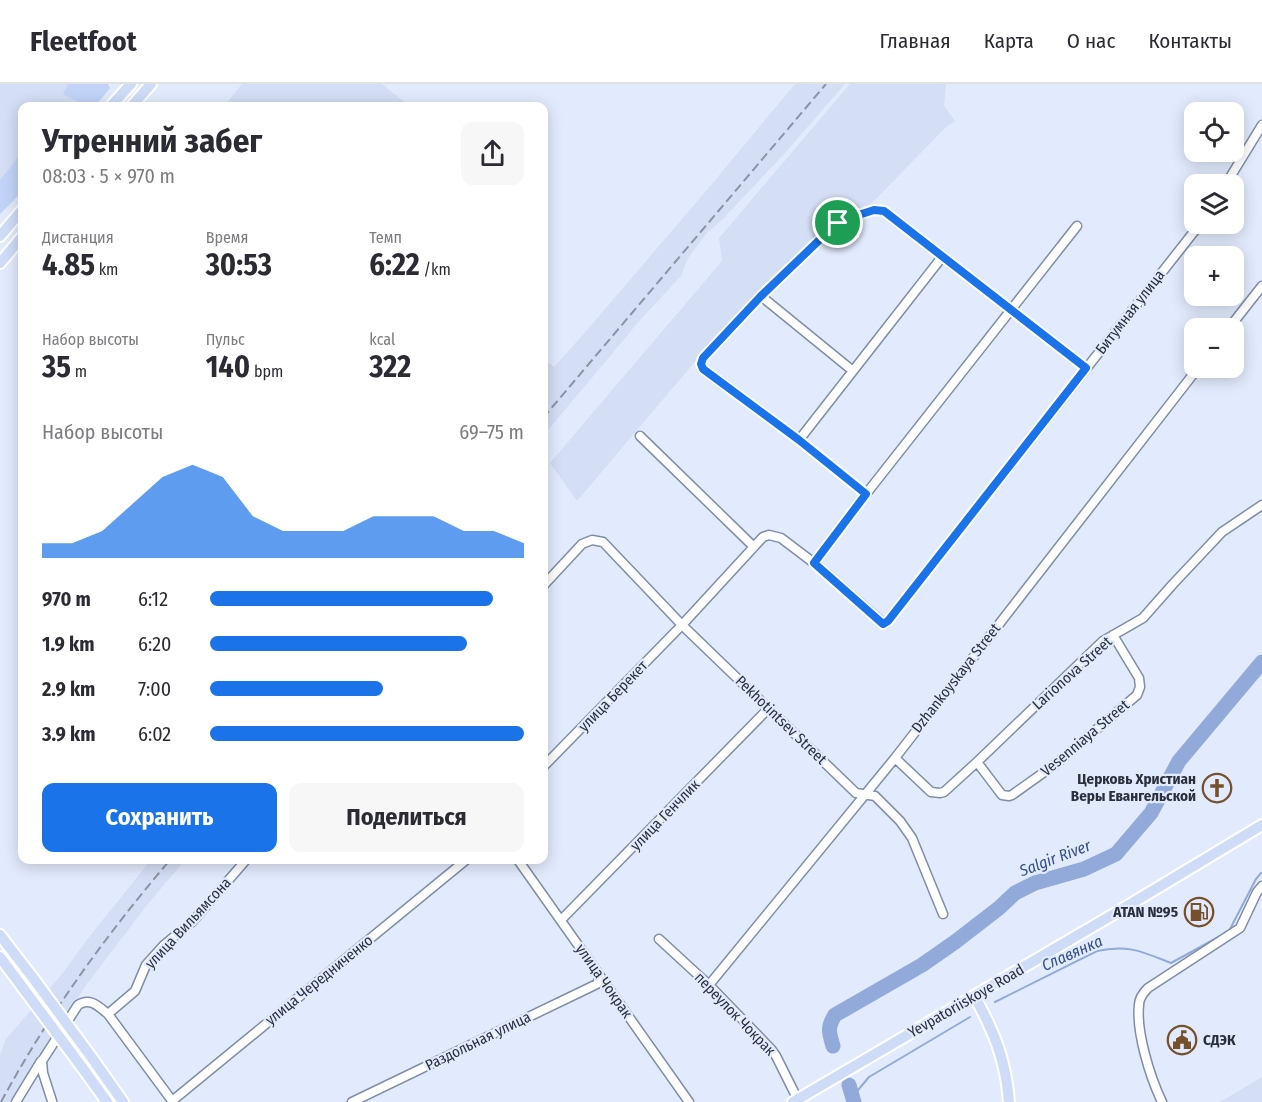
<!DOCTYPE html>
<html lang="ru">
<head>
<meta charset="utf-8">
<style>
  :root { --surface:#fff; --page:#f7f7f7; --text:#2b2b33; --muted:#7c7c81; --line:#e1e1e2; --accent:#1a73e8 }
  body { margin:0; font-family:"Fira Sans Condensed",sans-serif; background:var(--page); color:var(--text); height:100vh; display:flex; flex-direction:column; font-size:22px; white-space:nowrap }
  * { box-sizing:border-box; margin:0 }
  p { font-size:20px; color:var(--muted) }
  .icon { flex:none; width:33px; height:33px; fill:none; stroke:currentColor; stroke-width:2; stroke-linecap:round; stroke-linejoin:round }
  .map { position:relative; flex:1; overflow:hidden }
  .panel { position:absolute; left:18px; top:18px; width:530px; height:762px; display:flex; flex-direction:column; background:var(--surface); border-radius:12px; box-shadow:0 3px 15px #0003 }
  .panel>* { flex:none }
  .buttons { position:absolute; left:1184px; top:18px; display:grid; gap:12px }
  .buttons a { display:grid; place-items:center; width:60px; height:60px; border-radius:12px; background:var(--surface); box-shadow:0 3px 15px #0003; font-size:30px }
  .pin { position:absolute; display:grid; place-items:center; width:51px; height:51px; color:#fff; margin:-26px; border:3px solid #fff; border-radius:50%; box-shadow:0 2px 6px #0007 }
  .round { display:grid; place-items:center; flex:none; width:63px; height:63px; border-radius:12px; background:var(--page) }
  .overview { display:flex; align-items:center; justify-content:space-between; height:102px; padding:0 24px }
  h1 { font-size:33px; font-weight:700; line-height:45px }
  .figures { display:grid; grid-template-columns:repeat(3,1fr); gap:9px; height:102px; padding:6px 24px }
  .figures div { display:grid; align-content:center }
  .figures b { font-size:30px; font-weight:700 }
  .figures small { font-size:16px; font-weight:400 }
  .figures p { font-size:16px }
  .chart { height:168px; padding:12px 24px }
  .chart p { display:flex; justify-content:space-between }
  .chart svg { width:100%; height:108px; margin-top:6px; fill:var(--accent); opacity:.7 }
  .action { display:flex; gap:12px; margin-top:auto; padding:12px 24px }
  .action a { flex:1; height:69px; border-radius:12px; background:var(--accent); color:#fff; font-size:24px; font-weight:700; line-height:69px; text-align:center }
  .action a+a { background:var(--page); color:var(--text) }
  ul { padding:0 24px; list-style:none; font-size:20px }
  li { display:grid; grid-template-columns:96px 72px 1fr; align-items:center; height:45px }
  li i { height:15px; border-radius:8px; background:var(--accent) }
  header { display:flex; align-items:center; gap:36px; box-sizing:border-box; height:84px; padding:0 30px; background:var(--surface); border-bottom:2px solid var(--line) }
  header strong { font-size:28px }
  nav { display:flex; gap:33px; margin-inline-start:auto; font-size:21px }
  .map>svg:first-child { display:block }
  .built { fill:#d4def4 }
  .green { fill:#c1d3f7 }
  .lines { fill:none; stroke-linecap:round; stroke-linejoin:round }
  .stream { stroke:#92aada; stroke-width:2 }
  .river { stroke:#92aada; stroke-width:15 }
  .minor-casing { stroke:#7f8da8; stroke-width:11 }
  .major-casing { stroke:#fff; stroke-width:14 }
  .minor { stroke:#fff; stroke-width:8 }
  .major { stroke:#cedcf8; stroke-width:10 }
  .rail { stroke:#8c94a2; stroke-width:2; stroke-dasharray:9 4.5; stroke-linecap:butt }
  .major-bridge-casing { stroke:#fff; stroke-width:14; stroke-linecap:butt }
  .major-bridge { stroke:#cedcf8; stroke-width:10 }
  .route-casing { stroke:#fff; stroke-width:12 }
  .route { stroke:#1a73e8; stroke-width:8 }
  .labels { text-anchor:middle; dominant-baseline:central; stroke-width:4.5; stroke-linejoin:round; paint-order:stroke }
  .street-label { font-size:15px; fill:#2a303b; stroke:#e2ebfd }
  .poi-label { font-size:15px; font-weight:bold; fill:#2a303b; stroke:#e2ebfd; text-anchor:end }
  .water-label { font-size:16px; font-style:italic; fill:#334e8a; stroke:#e2ebfd }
</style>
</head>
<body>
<header>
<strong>Fleetfoot</strong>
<nav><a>Главная</a><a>Карта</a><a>О нас</a><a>Контакты</a></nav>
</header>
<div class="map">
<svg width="1262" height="1018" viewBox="0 0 1262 1018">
  <rect width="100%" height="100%" fill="#e2ebfd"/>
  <!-- built -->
  <path class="built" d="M0,0H102L86,22H22V97L0,123Z
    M242,0H382L408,21L406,22H224Z
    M795,0H845L784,70L722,136L707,149L688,174L681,192L641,235L543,352V285L549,279L554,283L588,245L712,100Z
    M850,0H946L944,22L955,37L946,43L869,122L831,136L726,241L577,417L550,379L722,177L719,154Z
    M151,776H185L147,821L87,900L37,975L14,1018H0V971L6,955L62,890L89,853Z
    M1262,993V1018H1220Z"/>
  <!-- green -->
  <path class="green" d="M68,0H108L110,4L95,22H86L63,10Z
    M22,69V108L0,130V96Z"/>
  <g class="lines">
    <!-- stream -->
    <path class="stream" d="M1229,847L1256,795L1261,789
      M995,918L1097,867C1128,860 1143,868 1171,879L1224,850
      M853,1012L869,993L970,933"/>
    <!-- river -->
    <path class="river" d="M833,962C829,949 827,943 835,931L922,881L955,858L999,824L1015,809L1035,799L1084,785L1116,770L1151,729L1179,677L1262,578
      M849,1001L854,1018"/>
    <!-- minor casing -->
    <g class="minor-casing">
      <path id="minor" d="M1226,100L1262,41
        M761,212L853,287
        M1229,244L1262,202
        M640,352L754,463
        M799,356L942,173
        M866,410L799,356L703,285L701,280L703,274L761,212L834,142L843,136L874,126L884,127L1086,284
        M814,479L866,410L1077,142
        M543,502L582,460L592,456L603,458L682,541L856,709L875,712L900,737L912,754L943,830
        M895,674L931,708L940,709L944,708L977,678L1103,557L1143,534L1173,500L1222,448L1262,421
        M977,678L1002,711L1009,712L1012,711L1057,679L1137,611L1140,603L1139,594L1113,551
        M543,683L682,541L763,453L769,451L781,454L814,479L883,539H886L1200,140
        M518,776L689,1018
        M561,836L768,625
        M659,855L709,901L771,965L776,972L798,1016
        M709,901L895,674L1198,284
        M108,930L135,907L146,881L164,861L193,837L246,776
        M52,1017L43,989L42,977L78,921C90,913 98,922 108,930L173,1018
        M172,1017L466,776
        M16,1018L41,977
        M352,1018L597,900L600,892
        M1162,1018C1150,993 1136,948 1139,921C1139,914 1143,909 1148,904L1240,844L1257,808L1262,802"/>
    </g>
    <!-- major casing -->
    <g class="major-casing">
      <path id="major" d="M111,22L131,0
        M132,22L151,0
        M0,152L22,126
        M0,179L22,153
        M0,851L33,894
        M0,873L23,904
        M975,912C979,922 985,931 989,941C1001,966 1007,991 1009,1018
        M92,974L123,1018
        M81,982L107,1018
        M793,1018L1114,830L1262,741"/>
    </g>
    <!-- minor -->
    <use href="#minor" class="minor"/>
    <!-- major -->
    <use href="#major" class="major"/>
    <!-- rail -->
    <path class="rail" d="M543,334L826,0
      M1,1018C48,931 106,851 170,776"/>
    <!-- major-bridge casing -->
    <g class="major-bridge-casing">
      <path id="major-bridge" d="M33,894L92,974
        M23,904L81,982"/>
    </g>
    <!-- major-bridge -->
    <use href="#major-bridge" class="major-bridge"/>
  </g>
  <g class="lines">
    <!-- route casing -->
    <g class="route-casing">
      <path id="route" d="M874,126L884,127L1086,284L888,537L883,540L814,479L866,410L799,356L703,285L701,280L703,274L761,212L834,142L843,136Z"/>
    </g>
    <!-- route -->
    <use href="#route" class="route"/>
  </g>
  <!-- icons -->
  <defs>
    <g id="church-ring" transform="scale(1.5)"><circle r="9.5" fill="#e2ebfd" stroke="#76502c" stroke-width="1.5"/><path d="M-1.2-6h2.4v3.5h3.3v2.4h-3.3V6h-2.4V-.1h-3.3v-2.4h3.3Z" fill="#76502c"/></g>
    <g id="fuel-ring" transform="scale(1.5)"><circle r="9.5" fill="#e2ebfd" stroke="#76502c" stroke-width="1.5"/><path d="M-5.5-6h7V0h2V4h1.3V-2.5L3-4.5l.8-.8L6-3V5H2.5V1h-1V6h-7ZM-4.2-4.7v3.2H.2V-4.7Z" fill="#76502c"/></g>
    <g id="civic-ring" transform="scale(1.5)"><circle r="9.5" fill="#e2ebfd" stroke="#76502c" stroke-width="1.5"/><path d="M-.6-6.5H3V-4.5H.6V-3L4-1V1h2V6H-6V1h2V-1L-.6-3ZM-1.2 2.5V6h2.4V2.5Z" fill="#76502c"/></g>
  </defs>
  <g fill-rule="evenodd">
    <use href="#church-ring" x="1217" y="704"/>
    <use href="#fuel-ring" x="1199" y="828"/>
    <use href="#civic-ring" x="1182" y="956"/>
  </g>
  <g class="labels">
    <!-- street labels -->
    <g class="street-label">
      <text transform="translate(1130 228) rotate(-52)">Битумная улица</text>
      <text transform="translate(1072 589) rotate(-42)">Larionova Street</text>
      <text transform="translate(956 594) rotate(-52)">Dzhankoyskaya Street</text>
      <text transform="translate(613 612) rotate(-46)">улица Берекет</text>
      <text transform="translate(781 636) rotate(44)">Pekhotintsev Street</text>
      <text transform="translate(1085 654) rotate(-40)">Vesenniaya Street</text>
      <text transform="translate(665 731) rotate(-46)">улица Генчлик</text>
      <text transform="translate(188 839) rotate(-47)">улица Вильямсона</text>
      <text transform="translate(319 896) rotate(-39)">улица Чередниченко</text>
      <text transform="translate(604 897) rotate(55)">улица Чокрак</text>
      <text transform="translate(966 917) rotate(-30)">Yevpatoriiskoye Road</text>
      <text transform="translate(735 930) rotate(46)">переулок Чокрак</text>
      <text transform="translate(478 957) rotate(-26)">Раздольная улица</text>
    </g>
    <!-- poi labels -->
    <g class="poi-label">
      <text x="1196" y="695">Церковь Христиан<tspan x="1196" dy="17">Веры Евангельской</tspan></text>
      <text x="1178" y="828">ATAN №95</text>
      <text x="1203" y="956" text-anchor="start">СДЭК</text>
    </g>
    <!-- water labels -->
    <g class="water-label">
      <text transform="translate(1055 774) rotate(-21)">Salgir River</text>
      <text transform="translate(1072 869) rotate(-24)">Славянка</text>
    </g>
  </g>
</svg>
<div class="buttons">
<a><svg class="icon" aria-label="locate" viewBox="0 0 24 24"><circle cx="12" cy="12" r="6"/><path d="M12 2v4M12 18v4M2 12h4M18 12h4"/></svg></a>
<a><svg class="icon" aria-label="layers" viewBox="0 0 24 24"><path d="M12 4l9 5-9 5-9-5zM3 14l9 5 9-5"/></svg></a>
<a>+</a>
<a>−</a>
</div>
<div class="pin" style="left:838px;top:139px;background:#1e9e55"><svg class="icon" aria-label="arrive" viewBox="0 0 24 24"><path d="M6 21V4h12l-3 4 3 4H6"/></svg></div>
<section class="panel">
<div class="overview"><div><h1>Утренний забег</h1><p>08:03 · 5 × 970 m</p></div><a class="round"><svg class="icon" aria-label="share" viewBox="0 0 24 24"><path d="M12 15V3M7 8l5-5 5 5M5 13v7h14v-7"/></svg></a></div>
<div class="figures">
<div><p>Дистанция</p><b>4.85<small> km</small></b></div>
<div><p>Время</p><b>30:53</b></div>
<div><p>Темп</p><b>6:22<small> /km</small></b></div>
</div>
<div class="figures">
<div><p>Набор высоты</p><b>35<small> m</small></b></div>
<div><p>Пульс</p><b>140<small> bpm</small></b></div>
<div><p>kcal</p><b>322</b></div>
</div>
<div class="chart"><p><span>Набор высоты</span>69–75 m</p>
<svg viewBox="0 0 160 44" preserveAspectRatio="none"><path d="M0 44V38L10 38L20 33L30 22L40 11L50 6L60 11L70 27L80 33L90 33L100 33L110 27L120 27L130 27L140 33L150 33L160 38V44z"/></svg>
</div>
<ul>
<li><b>970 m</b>6:12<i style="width:90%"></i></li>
<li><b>1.9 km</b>6:20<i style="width:82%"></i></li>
<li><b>2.9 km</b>7:00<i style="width:55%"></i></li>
<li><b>3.9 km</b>6:02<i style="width:100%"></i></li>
</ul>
<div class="action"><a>Сохранить</a><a>Поделиться</a></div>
</section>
</div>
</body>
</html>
